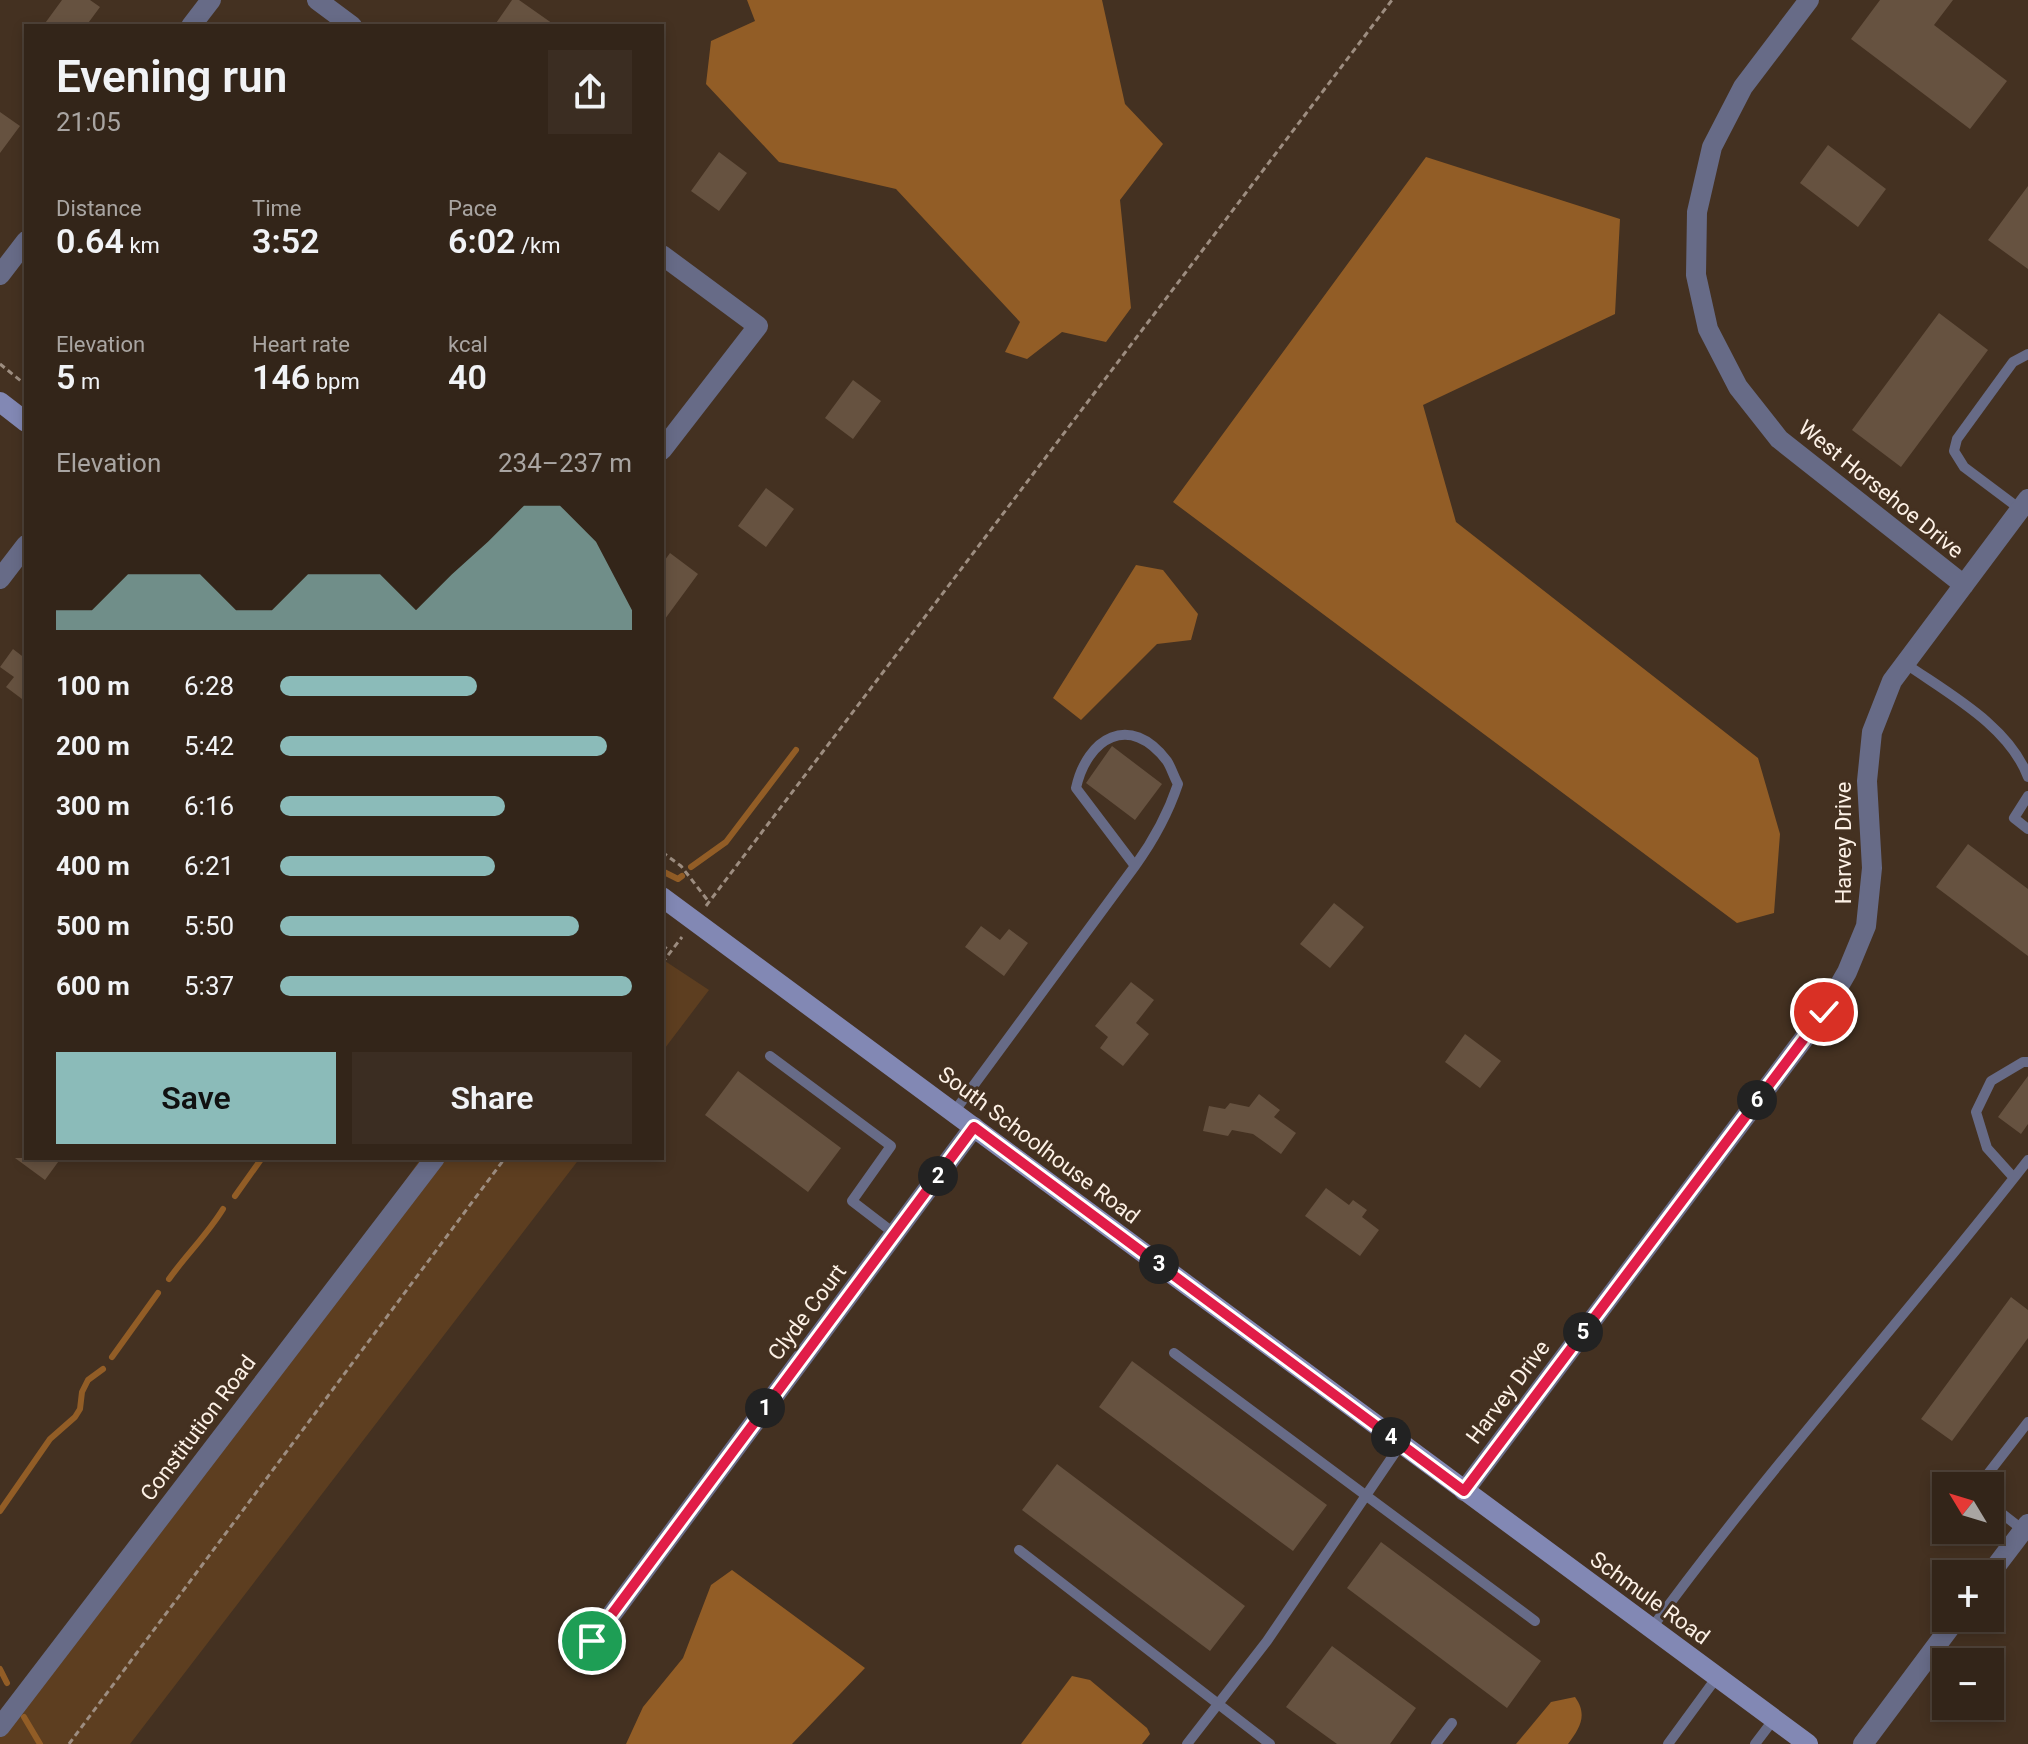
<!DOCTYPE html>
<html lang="en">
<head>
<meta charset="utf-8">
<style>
  :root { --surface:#332519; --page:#3b2d22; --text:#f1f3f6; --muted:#a9a5a2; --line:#4e4238; --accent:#8bbbb9 }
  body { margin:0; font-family:Roboto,sans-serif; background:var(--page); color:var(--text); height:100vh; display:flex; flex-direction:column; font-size:30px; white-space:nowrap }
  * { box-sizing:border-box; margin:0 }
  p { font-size:26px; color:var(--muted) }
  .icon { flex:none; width:44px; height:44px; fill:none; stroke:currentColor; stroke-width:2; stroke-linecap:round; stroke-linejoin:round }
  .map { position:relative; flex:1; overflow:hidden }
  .sheet { position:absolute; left:24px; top:24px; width:640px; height:1136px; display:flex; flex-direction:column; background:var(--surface); border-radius:0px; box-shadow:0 4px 12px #0003,0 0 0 2px var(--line) }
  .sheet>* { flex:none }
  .needle { width:52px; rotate:308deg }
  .controls { position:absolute; left:1932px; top:1472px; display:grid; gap:16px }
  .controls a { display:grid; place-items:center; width:72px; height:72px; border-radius:0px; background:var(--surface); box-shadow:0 4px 12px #0003,0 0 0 2px var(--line); font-size:40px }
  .pin { position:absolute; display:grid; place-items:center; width:68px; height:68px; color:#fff; margin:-34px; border:4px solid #fff; border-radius:50%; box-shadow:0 2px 8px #0007 }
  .km { position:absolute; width:40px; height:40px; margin:-20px; border-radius:50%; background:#222; color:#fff; font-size:22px; line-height:40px; text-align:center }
  .round { display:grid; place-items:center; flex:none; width:84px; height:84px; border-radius:0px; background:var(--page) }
  .summary { display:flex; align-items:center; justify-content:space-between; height:136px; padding:0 32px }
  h1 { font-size:44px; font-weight:600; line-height:60px }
  .stats { display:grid; grid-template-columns:repeat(3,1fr); gap:12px; height:136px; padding:8px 32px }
  .stats div { display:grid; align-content:center }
  .stats b { font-size:34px; font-weight:600 }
  .stats small { font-size:22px; font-weight:400 }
  .stats p { font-size:22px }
  .chart { height:224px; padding:16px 32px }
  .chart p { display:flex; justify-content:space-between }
  .chart svg { width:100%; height:144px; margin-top:8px; fill:var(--accent); opacity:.7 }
  .cta { display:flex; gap:16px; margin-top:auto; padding:16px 32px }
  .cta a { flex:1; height:92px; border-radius:0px; background:var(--accent); color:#111; font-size:32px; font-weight:600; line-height:92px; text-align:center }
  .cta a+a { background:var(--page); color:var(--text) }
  ul { padding:0 32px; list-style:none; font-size:26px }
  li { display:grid; grid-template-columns:128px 96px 1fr; align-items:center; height:60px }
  li i { height:20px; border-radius:10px; background:var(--accent) }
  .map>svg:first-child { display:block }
  .green { fill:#5d3e20 }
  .water { fill:#925d26 }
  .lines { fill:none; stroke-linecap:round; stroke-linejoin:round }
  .stream { stroke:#925d26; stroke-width:6 }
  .building { fill:#665240 }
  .path { stroke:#9d8d80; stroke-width:3; stroke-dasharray:6 4; stroke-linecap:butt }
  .lane { stroke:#676b87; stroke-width:10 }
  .street { stroke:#676b87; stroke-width:20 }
  .secondary { stroke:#8288b4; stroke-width:20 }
  .route-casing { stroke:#fff; stroke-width:16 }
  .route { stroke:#e11d48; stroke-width:10 }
  .labels { text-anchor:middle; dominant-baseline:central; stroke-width:6; stroke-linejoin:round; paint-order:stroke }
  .street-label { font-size:22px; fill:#fdf1e6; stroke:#443121 }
</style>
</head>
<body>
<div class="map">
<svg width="2028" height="1744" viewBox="0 0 2028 1744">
  <rect width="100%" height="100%" fill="#443121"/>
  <!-- green -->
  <path class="green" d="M662,959L709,990L662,1052Z
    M421,1158H580L130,1744H0V1715L382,1214Z"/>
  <!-- water -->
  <path class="water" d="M747,0H1102L1125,104L1163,144L1120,200L1131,308L1106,342L1062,332L1027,359L1005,352L1020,322L896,189L779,162L706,84L711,41L755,21Z
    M1426,157L1620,219L1615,314L1423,405L1456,522L1758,758L1780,834L1774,913L1737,923L1173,502Z
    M1136,565L1163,570L1198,614L1191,640L1157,644L1081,720L1053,698Z
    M732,1570L865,1668L792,1744H626L643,1707L683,1658L711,1585Z
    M1072,1676L1090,1680L1147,1728L1150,1734L1142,1744H1021Z
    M1575,1697C1588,1715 1580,1728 1568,1744H1516L1551,1702Z"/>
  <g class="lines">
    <!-- stream -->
    <path class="stream" d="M691,867L726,842L796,750
      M662,871L678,879L682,876
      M235,1196L262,1158
      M169,1279C186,1255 207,1235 223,1209
      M112,1357L158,1293
      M0,1511L50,1439L75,1417L80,1409L82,1392L88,1380L103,1369
      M0,1669L7,1683
      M24,1717L40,1744"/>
  </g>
  <!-- building -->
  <path class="building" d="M62,0H90L100,7L86,26H43Z
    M512,0H519L556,26H494Z
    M1880,0H1953L1934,25L2007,81L1970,129L1851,39Z
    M0,112L20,126L0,153Z
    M1828,145L1886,189L1858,227L1800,183Z
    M719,152L747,173L719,211L691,191Z
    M2028,186V269L1988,240Z
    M1939,313L1988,350L1901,467L1852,430Z
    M853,380L881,401L853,439L825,418Z
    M766,488L794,509L766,547L738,526Z
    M670,553L698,574L662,623V564Z
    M13,649L26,659V702L6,687L14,677L0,667Z
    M1112,746L1162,784L1135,820L1086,783Z
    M1968,844L2028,889V956L1936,887Z
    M1334,903L1364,927L1330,968L1300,944Z
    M981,926L1000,940L1009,929L1028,943L1004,976L965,947Z
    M1131,982L1154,1000L1136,1023L1149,1034L1123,1066L1100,1048L1108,1037L1095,1026Z
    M1465,1034L1501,1061L1480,1088L1445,1062Z
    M738,1071L841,1148L808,1192L705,1115Z
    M2028,1076V1124L2021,1134L1998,1117Z
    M1259,1094L1280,1110L1274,1117L1296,1133L1281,1154L1253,1134L1232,1130L1228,1136L1203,1131L1209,1106L1225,1109L1230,1103L1249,1107Z
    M15,1158H61L45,1180Z
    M1326,1188L1349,1205L1353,1200L1367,1210L1362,1217L1379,1230L1360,1256L1305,1216Z
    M2011,1297L2028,1310V1338L1952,1441L1921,1419Z
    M1132,1361L1327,1505L1293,1551L1099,1407Z
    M1057,1464L1245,1606L1210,1651L1022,1510Z
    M1381,1542L1541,1661L1507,1708L1347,1588Z
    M1332,1646L1416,1708L1390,1744H1337L1286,1707Z"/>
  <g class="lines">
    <!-- path -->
    <path class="path" d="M0,364L26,385
      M662,852L681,866L709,902
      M706,906L1392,0
      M662,945L671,952
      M662,963L682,937
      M69,1744L505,1158"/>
    <!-- lane -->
    <path class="lane" d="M2020,509L1964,467L1954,451L1957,439L2013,362L2028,354
      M1906,664C1949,694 2009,726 2028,777
      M2028,796L2014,818L2028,829
      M770,1056L891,1146L852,1201L895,1234
      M954,1112L1135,866C1153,841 1168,814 1178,784C1174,777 1171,767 1167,761C1130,712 1087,738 1076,788L1135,866
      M2014,1178L1987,1148L1976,1112L1991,1081L2023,1062H2028
      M1174,1353L1535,1621
      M1990,1486L1987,1475L2028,1422
      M1990,1487L1996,1509L2023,1530
      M1019,1550L1270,1744
      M1651,1629C1769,1467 1905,1318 2028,1160
      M1187,1744L1267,1641L1401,1444
      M1436,1744L1452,1723
      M1668,1744L1717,1677
      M1755,1744L1774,1719"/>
    <!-- street -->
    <path class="street" d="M317,0L352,26
      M1809,0L1743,87L1712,147L1697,212L1696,275L1708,329L1738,387L1779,439L1964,585
      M191,26L211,0
      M662,255L758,326L662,450
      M0,275L26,241
      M0,579L26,545
      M1464,1491L1824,1012L1847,972L1866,926L1872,868L1867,781L1872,732L1892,681L2028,499
      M1990,1574L2028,1524
      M592,1641L974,1127
      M0,1727L435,1158
      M1863,1744L1957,1618"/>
    <!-- secondary -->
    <path class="secondary" d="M0,402L26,422
      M662,897L1808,1744"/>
  </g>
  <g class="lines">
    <!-- route casing -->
    <g class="route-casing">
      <path id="route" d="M592,1641L974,1127L1464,1491L1824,1012"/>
    </g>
    <!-- route -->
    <use href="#route" class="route"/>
  </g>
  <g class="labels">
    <!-- street labels -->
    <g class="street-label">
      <text transform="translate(1881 489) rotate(39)">West Horsehoe Drive</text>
      <text transform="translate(1843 843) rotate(-90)">Harvey Drive</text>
      <text transform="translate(1039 1145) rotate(37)">South Schoolhouse Road</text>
      <text transform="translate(807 1312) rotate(-53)">Clyde Court</text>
      <text transform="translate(1508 1392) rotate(-53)">Harvey Drive</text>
      <text transform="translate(198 1428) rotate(-53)">Constitution Road</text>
      <text transform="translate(1650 1598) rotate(36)">Schmule Road</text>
    </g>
  </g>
</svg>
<div class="controls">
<a><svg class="needle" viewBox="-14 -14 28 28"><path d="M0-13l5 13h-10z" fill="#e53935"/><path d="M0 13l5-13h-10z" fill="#a9a5a2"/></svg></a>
<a>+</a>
<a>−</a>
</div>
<div class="pin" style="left:592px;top:1641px;background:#1e9e55"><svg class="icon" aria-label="arrive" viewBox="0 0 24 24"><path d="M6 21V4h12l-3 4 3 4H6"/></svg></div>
<div class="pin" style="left:1824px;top:1012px;background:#d93025"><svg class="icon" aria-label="check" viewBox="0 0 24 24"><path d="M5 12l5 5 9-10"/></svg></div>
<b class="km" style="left:765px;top:1408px">1</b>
<b class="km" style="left:938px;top:1176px">2</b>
<b class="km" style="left:1159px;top:1264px">3</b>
<b class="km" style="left:1391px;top:1437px">4</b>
<b class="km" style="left:1583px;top:1332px">5</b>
<b class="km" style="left:1757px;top:1100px">6</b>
<section class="sheet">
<div class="summary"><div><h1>Evening run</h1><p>21:05</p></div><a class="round"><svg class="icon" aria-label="share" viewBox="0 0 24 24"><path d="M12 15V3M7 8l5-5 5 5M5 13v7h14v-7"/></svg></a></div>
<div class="stats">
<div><p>Distance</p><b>0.64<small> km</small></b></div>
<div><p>Time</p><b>3:52</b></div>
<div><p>Pace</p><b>6:02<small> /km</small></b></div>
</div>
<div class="stats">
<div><p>Elevation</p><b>5<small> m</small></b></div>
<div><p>Heart rate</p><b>146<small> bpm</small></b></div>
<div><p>kcal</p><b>40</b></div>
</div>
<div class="chart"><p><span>Elevation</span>234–237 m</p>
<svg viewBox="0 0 160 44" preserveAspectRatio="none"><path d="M0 44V38L10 38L20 27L30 27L40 27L50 38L60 38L70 27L80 27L90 27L100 38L110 27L120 17L130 6L140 6L150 17L160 38V44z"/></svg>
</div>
<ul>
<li><b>100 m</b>6:28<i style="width:56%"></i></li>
<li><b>200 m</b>5:42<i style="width:93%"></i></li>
<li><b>300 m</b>6:16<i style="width:64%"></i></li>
<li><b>400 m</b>6:21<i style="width:61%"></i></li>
<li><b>500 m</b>5:50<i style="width:85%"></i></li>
<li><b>600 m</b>5:37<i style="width:100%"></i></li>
</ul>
<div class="cta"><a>Save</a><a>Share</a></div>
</section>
</div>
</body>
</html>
